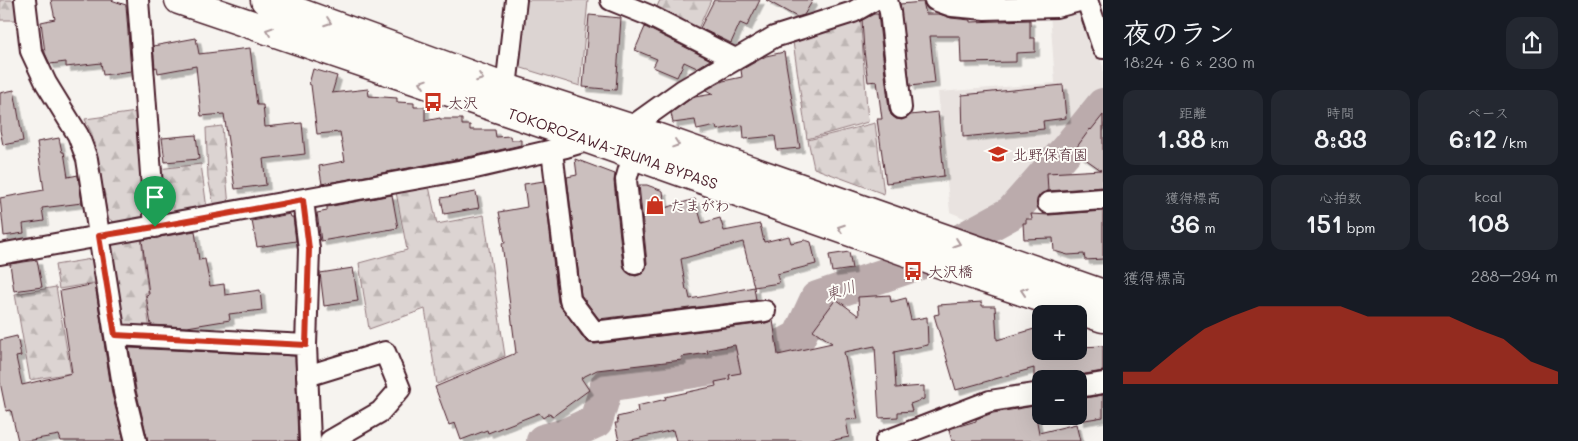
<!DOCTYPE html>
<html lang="ja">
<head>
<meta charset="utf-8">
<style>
  :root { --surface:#171b24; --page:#242831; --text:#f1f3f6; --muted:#9ea1a6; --accent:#c8321e }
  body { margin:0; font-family:Mali,"Klee One",sans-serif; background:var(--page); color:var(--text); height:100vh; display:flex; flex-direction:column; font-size:19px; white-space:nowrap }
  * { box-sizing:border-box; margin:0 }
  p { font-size:16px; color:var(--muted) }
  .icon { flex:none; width:28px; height:28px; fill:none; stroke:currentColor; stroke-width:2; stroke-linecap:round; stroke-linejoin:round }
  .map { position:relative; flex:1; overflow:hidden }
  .side { display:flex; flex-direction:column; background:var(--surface); width:475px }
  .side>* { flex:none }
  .buttons { position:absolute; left:1032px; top:305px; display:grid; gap:10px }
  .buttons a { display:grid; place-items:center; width:55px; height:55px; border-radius:10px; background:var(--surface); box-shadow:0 5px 20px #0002; font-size:25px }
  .pin { position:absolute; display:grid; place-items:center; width:42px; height:42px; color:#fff; margin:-51px -21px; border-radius:50% 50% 50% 0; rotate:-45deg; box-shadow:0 0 5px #0007 }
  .pin .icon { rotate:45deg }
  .round { display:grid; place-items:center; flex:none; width:52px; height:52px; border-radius:15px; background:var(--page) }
  .summary { display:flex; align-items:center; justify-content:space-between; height:85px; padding:0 20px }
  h1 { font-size:28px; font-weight:600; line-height:38px }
  .figures { display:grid; grid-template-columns:repeat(3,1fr); gap:8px; height:85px; padding:5px 20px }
  .figures div { display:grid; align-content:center; border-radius:12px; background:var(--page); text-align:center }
  .figures b { font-size:25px; font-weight:600 }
  .figures small { font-size:14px; font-weight:400 }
  .figures p { font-size:14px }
  .chart { height:140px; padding:10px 20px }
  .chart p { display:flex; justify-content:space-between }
  .chart svg { width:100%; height:90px; margin-top:5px; fill:var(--accent); opacity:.7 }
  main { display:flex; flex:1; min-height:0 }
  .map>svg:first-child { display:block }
  .built { fill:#e9e3e0 }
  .forest { fill:url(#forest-firs); stroke:#937a7e }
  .garden { fill:#dcd4d2; stroke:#937a7e }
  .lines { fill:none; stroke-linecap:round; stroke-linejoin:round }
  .river { stroke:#bbabac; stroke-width:34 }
  .building { fill:#cbbfbe; stroke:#4a1f2b; filter:url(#shadow) }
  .street-casing { stroke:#4a1f2b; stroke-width:24 }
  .highway-casing { stroke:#4a1f2b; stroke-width:31 }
  .street { stroke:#fdfcf7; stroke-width:20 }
  .highway { stroke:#fdfcf7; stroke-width:28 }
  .oneway { stroke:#ac999b }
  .route-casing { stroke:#fff; stroke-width:10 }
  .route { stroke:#c8321e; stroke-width:6 }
  .labels { text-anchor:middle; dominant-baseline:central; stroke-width:4; stroke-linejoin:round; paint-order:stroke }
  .poi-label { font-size:15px; fill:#4a1f2b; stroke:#fdfcf7; text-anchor:start }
  .street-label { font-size:15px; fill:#4a1f2b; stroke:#fdfcf7 }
  .water-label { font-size:16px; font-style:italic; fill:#725058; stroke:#fdfcf7 }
</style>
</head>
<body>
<main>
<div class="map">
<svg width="1103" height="441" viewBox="0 0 1103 441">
  <defs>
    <pattern id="forest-firs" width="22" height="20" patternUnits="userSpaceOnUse" patternTransform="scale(1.25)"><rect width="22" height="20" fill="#dcd4d2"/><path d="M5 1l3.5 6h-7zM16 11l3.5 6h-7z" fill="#beb6b4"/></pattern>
    <filter id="shadow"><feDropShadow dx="4.5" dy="4.5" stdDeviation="0" flood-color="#0004"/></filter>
  </defs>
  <rect width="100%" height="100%" fill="#f6f3ef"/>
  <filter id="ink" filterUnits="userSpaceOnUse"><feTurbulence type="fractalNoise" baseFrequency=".02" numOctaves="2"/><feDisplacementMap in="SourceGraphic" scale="10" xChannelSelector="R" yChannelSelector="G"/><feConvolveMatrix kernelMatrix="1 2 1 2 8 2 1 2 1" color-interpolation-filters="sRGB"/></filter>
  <g filter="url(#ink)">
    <!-- built -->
    <path class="built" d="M1084,6L1103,67V95L998,215L983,226L950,212L938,92L1055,83L1050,13Z"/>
    <!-- forest -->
    <path class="forest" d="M0,0H16L18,18L16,20H0Z
      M660,0H711L697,31L655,11Z
      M860,13L868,122L807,139L792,35Z
      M144,111L148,219L118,225L108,218L95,143L85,119Z
      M875,123L884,194L814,168L808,140Z
      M222,126L229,207L214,206L208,178L206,128Z
      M201,164L207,209L165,217L162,212L158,169Z
      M429,186L437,224L484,215L505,356L437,384L425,309L369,329L359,263L407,250L396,192Z
      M141,238L148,293H145L150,331L125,330L118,324L107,245L111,241Z
      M97,258L100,282L59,289L55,265Z
      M56,287L71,373L30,380L15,294Z"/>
    <!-- garden -->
    <path class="garden" d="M520,0H588L580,86L512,65Z"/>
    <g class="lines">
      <!-- river -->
      <path class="river" d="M543,441L566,435L596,421L607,385L713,368L786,344L799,337L817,298L920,263L1011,213L1069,147L1103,105"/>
    </g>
    <!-- building -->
    <path class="building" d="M51,0H111L126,5L131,71L103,75L101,63L66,67V62L50,64L45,53L41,22L55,19Z
      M714,0H760L747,26L740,23L731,43L700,28Z
      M766,0H813L804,15L797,17Z
      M923,2L926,14H939L951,18L970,20V22L1030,20V38H1035V52L1016,53V62L961,63L960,36H930L935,83L910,86L900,4Z
      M874,14H878L889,109L891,115L896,119L902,120L910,115L938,112L944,176L886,183L877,119H882L877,81L868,82L864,51L862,20Z
      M589,15L621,18L616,90L583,87Z
      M645,27L711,60H710L697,68L684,62L677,77L653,67L657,59L635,50Z
      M196,38L199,54L250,48L257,105H263L265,127L302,123L305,154L263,159L266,185L235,189L224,114L201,116L196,66L158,73L157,67L155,68L153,46Z
      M784,52L800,148L777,150L775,136L744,139L743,125L717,130L716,126L697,130L695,120L673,123L671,113L689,100L695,97L713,94L706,90L723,81L742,77L741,70L766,56Z
      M313,69L337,76L332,93L368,89L369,96L397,98V102L414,103V107H425V121L440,118V119H462V125H470V130H495L496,137L510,136L511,140H521V145L473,156L322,184L319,166L345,161L340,132L317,134L311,85L309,84Z
      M1063,85L1066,118L1043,121L1044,129L963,137L962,95Z
      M14,90L23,141L3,145L0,130V93Z
      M1103,115V187L1048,191L1047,173L1101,170L1074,151L1090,129L1091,130Z
      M196,135L199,159L165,162L162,138Z
      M59,138L62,152H64L68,177L78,175L82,203L42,208L44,221L23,224L24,233L4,236L0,198L44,190L37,142Z
      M575,159L615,174L614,181L623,265L626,271L631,275L636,276L642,274L646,268L647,263L639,185H647L663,191L665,208L695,199L702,223L720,218L724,231L760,224L764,242L789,236L791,243L805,240L811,242L816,264L777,274L779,283L754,287L743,242L681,259L686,290H688L690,299L754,287L756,300L599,319L581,295L567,177L577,175Z
      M544,181L558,302L584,339L589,343L595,344L766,323L773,320L778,355L832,343L813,330L836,299L859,316L858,297L890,295L891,302L906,298L911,320L927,317L928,345L894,352L896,388L924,386V399L910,404L912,411L898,412V417L879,418L875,346L844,352L858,419L846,420L849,437L829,441H676L673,430L628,441H619L615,423H618L617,417L638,412L637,406L666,399L665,397L716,386L715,382L730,379L729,375L741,373L735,345L707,350L708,353L681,357L682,360L597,370L581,378L589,390L552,417L550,413L543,418L539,413L488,433L487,430L461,440L455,423L449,425L435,387L516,353L502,243H505L499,212L527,207L524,184Z
      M476,192L479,208L444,214L441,198Z
      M392,195L398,228L321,241L317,213L327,211V207Z
      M1103,211V259L1085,260L1084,254L1068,255L1054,251L1053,238L1024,239L1023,223H1026V219H1032L1031,214L1049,215Z
      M290,214L291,217H293L296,241L257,247L252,221Z
      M195,231L199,260L205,259L210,286L224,284L225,295L260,290L262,310L229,314L230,320L187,327L151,325L146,295L149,294L142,240Z
      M849,252L852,269L832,272L829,255Z
      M37,260L42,287L14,291L10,264Z
      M353,268L358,301L324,306L320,273Z
      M95,284L112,394L124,441H61L59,435L26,441H18L11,410L6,411L0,382V340L17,336L21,356L16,357L22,385L72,373L60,291Z
      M982,302V306H995L997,340L1041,327V351H1079V347L1103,346V371L1079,375L1050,372V379H1034V368L956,390L934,315L939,314L938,305Z
      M129,348L295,356L298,441H148L136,390Z
      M1103,395V417L1079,421V399Z
      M1034,406L1039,433L1076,424L1080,441H952L949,429L976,421V419L993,413Z"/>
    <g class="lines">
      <!-- street casing -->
      <g class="street-casing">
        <path id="street" d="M25,0L31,51L46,83L78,135L87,159L124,392L136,441
          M138,0L155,227
          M611,0L648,15L735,59
          M887,0L890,12L901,108
          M935,0L952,6L985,9L1056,7L1083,0
          M1087,0L1103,48
          M506,88L516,0
          M552,151L570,300L594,332L765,311
          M633,155L626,180L635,264
          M1048,203L1103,199
          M0,254L475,168L566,147L630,128L683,90L774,37L853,12L874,0
          M115,335L306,345L309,249L303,200
          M306,345L310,441
          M307,376L385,352L400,389L380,412L330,441
          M1079,387L1103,383
          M886,441L990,401L1041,393"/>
      </g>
      <!-- highway casing -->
      <g class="highway-casing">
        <path id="highway" d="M179,0L591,140L955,269L1103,318
          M265,0L506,88L630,128L1103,294"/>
      </g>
      <!-- street -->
      <use href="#street" class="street"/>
      <!-- highway -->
      <use href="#highway" class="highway"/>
    </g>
    <!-- one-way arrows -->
    <defs><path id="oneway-chevron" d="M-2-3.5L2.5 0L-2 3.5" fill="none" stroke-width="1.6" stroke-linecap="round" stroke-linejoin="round" transform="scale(1.25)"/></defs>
    <g class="oneway">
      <use href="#oneway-chevron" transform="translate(328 22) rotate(20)"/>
      <use href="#oneway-chevron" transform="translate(269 31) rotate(-161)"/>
      <use href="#oneway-chevron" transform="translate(480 78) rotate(20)"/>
      <use href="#oneway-chevron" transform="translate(423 83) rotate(-161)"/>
      <use href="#oneway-chevron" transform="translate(676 144) rotate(19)"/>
      <use href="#oneway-chevron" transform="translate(841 228) rotate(-160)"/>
      <use href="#oneway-chevron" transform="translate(957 243) rotate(20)"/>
      <use href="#oneway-chevron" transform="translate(1024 291) rotate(-162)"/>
    </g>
  </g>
  <g class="lines" filter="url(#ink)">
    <!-- route casing -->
    <g class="route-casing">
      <path id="route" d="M303,200L309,249L306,345L115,335L99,236L155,227Z"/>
    </g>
    <!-- route -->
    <use href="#route" class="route"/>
  </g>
  <!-- icons -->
  <defs>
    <g id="bus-bare" transform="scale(1.5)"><path d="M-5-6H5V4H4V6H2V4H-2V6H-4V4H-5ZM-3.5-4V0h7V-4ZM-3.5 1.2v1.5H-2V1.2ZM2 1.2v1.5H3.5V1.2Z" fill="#c8321e" stroke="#fdfcf7" stroke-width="2.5" paint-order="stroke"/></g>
    <g id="school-bare" transform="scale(1.5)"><path d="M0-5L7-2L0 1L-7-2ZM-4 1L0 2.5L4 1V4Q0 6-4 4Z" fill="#c8321e" stroke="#fdfcf7" stroke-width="2.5" paint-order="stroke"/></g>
    <g id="shop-bare" transform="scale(1.5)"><path d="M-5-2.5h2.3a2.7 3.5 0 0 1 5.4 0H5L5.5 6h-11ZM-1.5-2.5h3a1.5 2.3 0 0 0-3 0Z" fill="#c8321e" stroke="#fdfcf7" stroke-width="2.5" paint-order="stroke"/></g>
  </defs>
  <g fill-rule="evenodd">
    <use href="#bus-bare" x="433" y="102"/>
    <use href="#school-bare" x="998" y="154"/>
    <use href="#shop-bare" x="655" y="205"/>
    <use href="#bus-bare" x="913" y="271"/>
  </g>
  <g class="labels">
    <!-- poi labels -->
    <g class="poi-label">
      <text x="448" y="102">大沢</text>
      <text x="1013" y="154">北野保育園</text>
      <text x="670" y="205">たまがわ</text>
      <text x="928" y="271">大沢橋</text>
    </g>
    <!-- street labels -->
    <g class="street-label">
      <text transform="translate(613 148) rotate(19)">TOKOROZAWA-IRUMA BYPASS</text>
    </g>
    <!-- water labels -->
    <g class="water-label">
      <text transform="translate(840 290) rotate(-19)">東川</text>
    </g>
  </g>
</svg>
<div class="buttons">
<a>+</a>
<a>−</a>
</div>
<div class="pin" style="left:155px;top:227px;background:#1e9e55"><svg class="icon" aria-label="arrive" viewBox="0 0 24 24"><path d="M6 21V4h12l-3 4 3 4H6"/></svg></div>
</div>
<section class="side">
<div class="summary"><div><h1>夜のラン</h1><p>18:24 · 6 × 230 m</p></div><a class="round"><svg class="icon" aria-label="share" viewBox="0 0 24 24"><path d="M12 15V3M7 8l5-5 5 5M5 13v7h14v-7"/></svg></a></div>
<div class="figures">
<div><p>距離</p><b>1.38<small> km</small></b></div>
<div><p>時間</p><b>8:33</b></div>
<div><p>ペース</p><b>6:12<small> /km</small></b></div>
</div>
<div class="figures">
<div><p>獲得標高</p><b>36<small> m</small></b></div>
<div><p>心拍数</p><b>151<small> bpm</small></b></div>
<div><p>kcal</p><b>108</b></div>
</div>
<div class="chart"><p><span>獲得標高</span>288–294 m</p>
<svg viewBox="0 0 160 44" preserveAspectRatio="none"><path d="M0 44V38L10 38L20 27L30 17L40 11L50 6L60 6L70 6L80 6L90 11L100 11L110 11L120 11L130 17L140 22L150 33L160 38V44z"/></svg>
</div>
</section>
</main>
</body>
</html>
